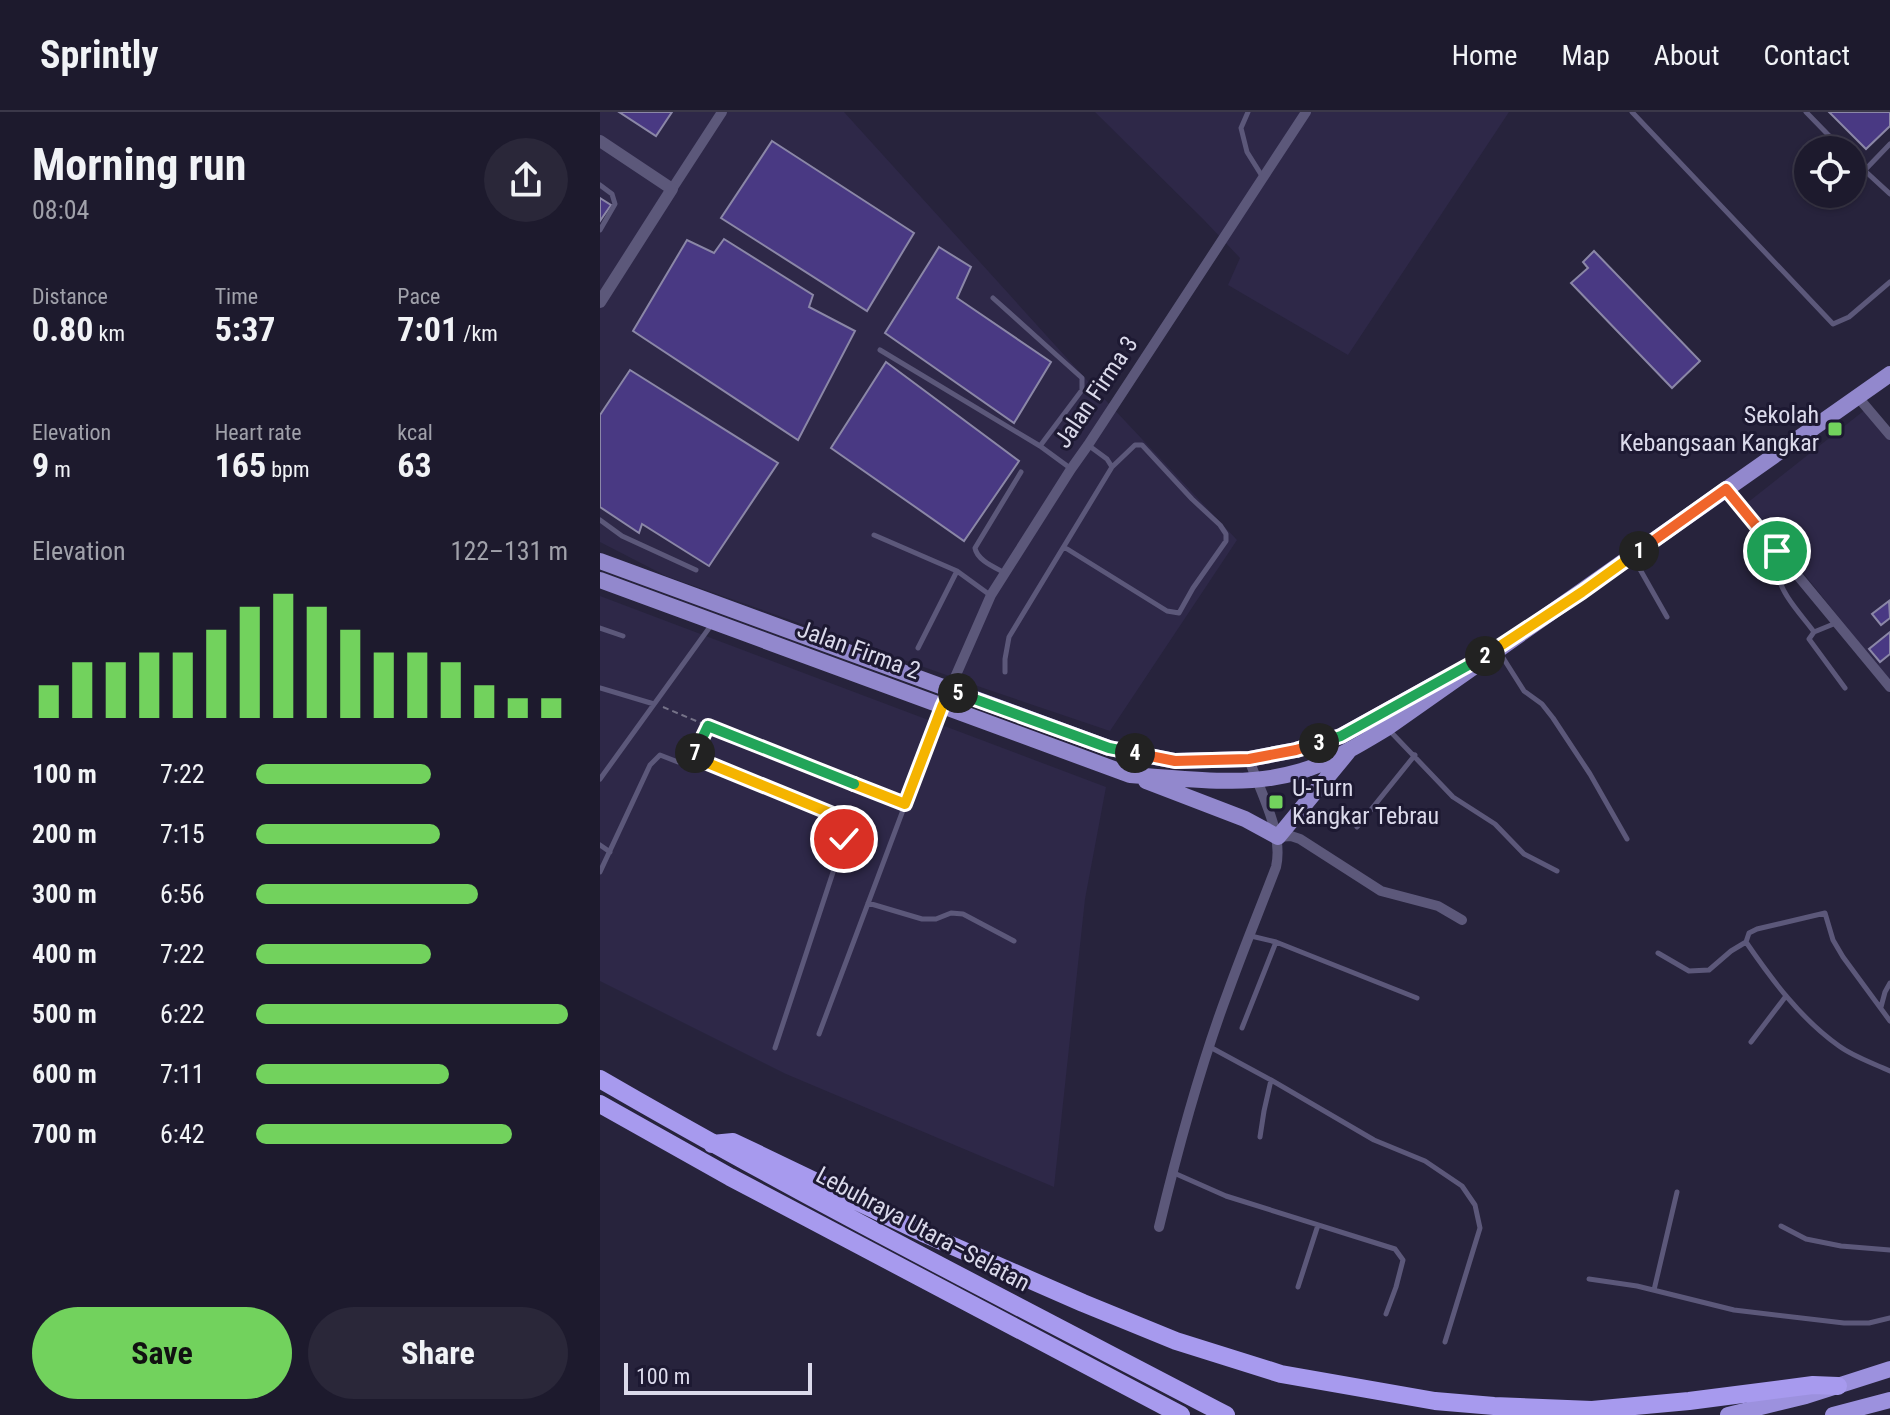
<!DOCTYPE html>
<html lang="en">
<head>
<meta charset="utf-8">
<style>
  :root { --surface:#1d1a2d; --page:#2a2739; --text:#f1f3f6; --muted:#a0a1aa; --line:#3b3849; --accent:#72d25d }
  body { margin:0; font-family:"Roboto Condensed",sans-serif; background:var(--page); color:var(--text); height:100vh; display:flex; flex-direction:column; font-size:30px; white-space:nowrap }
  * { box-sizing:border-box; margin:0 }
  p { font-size:26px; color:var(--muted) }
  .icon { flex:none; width:44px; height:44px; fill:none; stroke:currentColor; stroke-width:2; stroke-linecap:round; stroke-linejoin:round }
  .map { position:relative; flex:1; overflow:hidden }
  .panel { display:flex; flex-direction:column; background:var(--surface); width:600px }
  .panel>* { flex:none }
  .fabs { position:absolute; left:1194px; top:24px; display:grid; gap:16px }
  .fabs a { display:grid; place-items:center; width:72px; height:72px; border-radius:50%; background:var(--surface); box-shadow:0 2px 6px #0004,0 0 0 2px var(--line); font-size:40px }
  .scale { position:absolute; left:24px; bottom:20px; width:188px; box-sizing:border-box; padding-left:8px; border:4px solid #dbdaeb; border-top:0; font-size:22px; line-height:28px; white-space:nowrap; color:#dbdaeb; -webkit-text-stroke:6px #1d1932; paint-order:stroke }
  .pin { position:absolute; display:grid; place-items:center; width:68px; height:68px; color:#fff; margin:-34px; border:4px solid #fff; border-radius:50%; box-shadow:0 2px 8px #0007 }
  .km { position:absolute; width:40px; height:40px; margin:-20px; border-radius:50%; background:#222; color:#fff; font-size:22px; line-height:40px; text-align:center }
  .round { display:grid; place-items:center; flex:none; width:84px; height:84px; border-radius:42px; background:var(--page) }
  .overview { display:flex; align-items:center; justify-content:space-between; height:136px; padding:0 32px }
  h1 { font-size:44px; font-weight:700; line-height:60px }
  .stats { display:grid; grid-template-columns:repeat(3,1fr); gap:12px; height:136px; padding:8px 32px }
  .stats div { display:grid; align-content:center }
  .stats b { font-size:34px; font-weight:700 }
  .stats small { font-size:22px; font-weight:400 }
  .stats p { font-size:22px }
  .chart { height:224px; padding:16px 32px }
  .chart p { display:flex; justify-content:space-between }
  .chart svg { width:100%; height:144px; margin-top:8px; stroke:var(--accent); stroke-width:6 }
  .button { display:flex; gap:16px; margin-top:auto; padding:16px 32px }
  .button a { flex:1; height:92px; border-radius:48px; background:var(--accent); color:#111; font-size:32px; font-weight:700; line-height:92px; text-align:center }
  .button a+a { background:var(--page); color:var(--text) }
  ul { padding:0 32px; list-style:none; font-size:26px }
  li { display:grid; grid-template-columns:128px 96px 1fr; align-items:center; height:60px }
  li i { height:20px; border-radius:10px; background:var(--accent) }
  header { display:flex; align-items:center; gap:48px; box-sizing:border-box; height:112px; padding:0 40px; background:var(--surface); border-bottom:2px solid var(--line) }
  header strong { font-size:38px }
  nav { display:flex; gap:44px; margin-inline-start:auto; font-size:28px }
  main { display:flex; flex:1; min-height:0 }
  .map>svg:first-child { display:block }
  .built { fill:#2e2848 }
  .building { fill:#493983; stroke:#8b87a7; stroke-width:2 }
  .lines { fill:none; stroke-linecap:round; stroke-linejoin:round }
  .path { stroke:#757288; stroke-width:2; stroke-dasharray:6 4; stroke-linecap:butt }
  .service { stroke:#5c587a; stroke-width:5 }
  .minor { stroke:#5c587a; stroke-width:10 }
  .tertiary { stroke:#5c587a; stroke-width:12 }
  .primary { stroke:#9288cd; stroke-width:16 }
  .trunk { stroke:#9c91de; stroke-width:16 }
  .motorway { stroke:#a79aee; stroke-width:18 }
  .split-1-casing { stroke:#fff; stroke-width:16 }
  .split-2-casing { stroke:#fff; stroke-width:16 }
  .split-3-casing { stroke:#fff; stroke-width:16 }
  .split-4-casing { stroke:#fff; stroke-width:16 }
  .split-5-casing { stroke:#fff; stroke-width:16 }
  .split-6-casing { stroke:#fff; stroke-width:16 }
  .split-7-casing { stroke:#fff; stroke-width:16 }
  .split-8-casing { stroke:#fff; stroke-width:16 }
  .split-1 { stroke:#f0652b; stroke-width:10 }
  .split-2 { stroke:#f5b400; stroke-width:10 }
  .split-3 { stroke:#22a559; stroke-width:10 }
  .split-4 { stroke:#f0652b; stroke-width:10 }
  .split-5 { stroke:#22a559; stroke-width:10 }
  .split-6 { stroke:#f5b400; stroke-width:10 }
  .split-7 { stroke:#22a559; stroke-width:10 }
  .split-8 { stroke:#f5b400; stroke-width:10 }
  .poi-dot { fill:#72d25d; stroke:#1d1932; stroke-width:3 }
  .labels { text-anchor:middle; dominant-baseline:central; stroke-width:6; stroke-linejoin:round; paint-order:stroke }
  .street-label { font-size:24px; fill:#dbdaeb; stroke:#1d1932 }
  .poi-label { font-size:24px; fill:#dbdaeb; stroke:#1d1932; text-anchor:end }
</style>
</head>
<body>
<header>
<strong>Sprintly</strong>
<nav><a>Home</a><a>Map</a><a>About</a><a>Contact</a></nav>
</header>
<main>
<section class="panel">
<div class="overview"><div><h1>Morning run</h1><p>08:04</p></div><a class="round"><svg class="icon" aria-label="share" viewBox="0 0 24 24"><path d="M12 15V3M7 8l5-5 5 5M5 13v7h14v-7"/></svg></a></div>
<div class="stats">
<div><p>Distance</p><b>0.80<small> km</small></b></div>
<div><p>Time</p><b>5:37</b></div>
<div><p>Pace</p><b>7:01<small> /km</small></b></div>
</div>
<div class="stats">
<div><p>Elevation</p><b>9<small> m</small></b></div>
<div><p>Heart rate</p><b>165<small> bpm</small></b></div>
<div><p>kcal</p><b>63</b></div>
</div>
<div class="chart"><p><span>Elevation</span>122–131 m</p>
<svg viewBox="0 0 160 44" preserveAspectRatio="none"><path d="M5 44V34M15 44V27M25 44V27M35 44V24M45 44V24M55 44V17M65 44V10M75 44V6M85 44V10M95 44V17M105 44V24M115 44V24M125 44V27M135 44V34M145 44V38M155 44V38"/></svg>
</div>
<ul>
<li><b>100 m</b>7:22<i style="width:56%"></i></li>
<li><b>200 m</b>7:15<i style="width:59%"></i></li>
<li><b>300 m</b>6:56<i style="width:71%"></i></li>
<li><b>400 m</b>7:22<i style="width:56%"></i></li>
<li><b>500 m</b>6:22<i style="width:100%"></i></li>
<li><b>600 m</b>7:11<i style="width:62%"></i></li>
<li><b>700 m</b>6:42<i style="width:82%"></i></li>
</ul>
<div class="button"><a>Save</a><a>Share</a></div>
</section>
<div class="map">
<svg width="1290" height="1303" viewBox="0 0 1290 1303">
  <rect width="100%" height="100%" fill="#27233c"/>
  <!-- built -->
  <path class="built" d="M0,0H244L494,276L637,428L510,619L386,577L66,464L0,430Z
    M495,0H909L748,243L628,173L640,146L604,108Z
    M1266,297L1290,327V569L1147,391Z
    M0,484L506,675L485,787L454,1075L186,962L0,869Z"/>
  <!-- building -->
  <path class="building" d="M19,0H72L56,24Z
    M1229,0H1290V14L1266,37Z
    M172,29L314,121L267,199L121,106Z
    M0,86L11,93L0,109Z
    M124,127L213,183L209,195L255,219L198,328L33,219L87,128L114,141Z
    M339,135L371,155L357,186L451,250L414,311L285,221Z
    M994,139L1100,249L1072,276L971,171L988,156L983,150Z
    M286,250L419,349L364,429L231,336Z
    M30,258L178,351L109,454L42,412L39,421L0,395V303Z
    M1289,489L1290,506L1281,513L1272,502Z
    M1290,520V542L1280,550L1269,537Z"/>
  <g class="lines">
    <!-- path -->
    <path class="path" d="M63,595L101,611
      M118,618L298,690"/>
    <!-- service -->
    <path class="service" d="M648,0L641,16L647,40L662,64
      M1032,0L1233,212L1249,205L1290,170
      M1206,0L1243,38
      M1252,47L1290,82
      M1264,59L1290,32
      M0,73L12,82L15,92L0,118
      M393,186L482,266V278L440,334
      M280,238L440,334L470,356
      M0,408L22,424L96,458
      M274,423L357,459L390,483
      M464,435L567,499L579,501L593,476L626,429V422L620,413L592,387L542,333H535L512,355
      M1033,445L1067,505
      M1189,454L1179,462C1178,479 1204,506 1214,520
      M405,461C394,455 377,448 375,436L421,360
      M1236,511L1214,520L1209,527L1245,576
      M0,516L23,524
      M318,536L357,459
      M900,541L924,579L942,592L953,606L990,662L1027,727
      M405,560V547L409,525L512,355L507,347L488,333
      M0,576L54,592
      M788,617L853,685L895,712L924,742L957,759
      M93,645L230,701L242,714L244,727L175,936
      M0,667L112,512
      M757,715L815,643
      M0,733L10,740
      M0,760L50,653L60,643L78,650L93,645L108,614
      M268,791L322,807H336L351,801L363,802L414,829
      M651,824L676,830L817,886
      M1146,830C1172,868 1201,907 1239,934C1254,945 1273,951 1290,959
      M1058,841L1089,859L1109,858L1131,839L1146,830L1149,821L1157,817L1225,801L1233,828L1243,845L1290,909
      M1281,895L1285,880L1290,871
      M642,916L676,830
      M219,922L341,597
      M1151,930L1186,884
      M610,935L671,968L774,1028L825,1049L862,1074L875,1093L880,1116L845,1230
      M660,1025L664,999L671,968
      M574,1061L626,1084L795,1137L803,1148L796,1175L786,1202
      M1181,1114L1206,1127L1241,1134L1290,1138
      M989,1167L1037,1174L1134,1198L1244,1211H1269L1290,1206
      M698,1175L718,1113
      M1054,1178L1077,1080"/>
    <!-- minor -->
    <path class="minor" d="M72,77L122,0
      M1257,284L1290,323
      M1126,377L1290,575
      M342,595L391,483L471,357L488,333L706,0
      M678,725L691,724L700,727L781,779L838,794L862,808
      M559,1115C578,1036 599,957 628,880C643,838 660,797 676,755C684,721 660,680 649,647"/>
    <!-- tertiary -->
    <path class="tertiary" d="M0,29L72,77L0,190"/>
    <!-- primary -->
    <path class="primary" d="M0,449L509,636L575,649L649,647L696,638L741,624L833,573
      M0,468L530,663C585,666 644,676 698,660C729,651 759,633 787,616L1290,262
      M546,669L645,707L678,725L748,640"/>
    <!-- trunk -->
    <path class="trunk" d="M1128,1303L1206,1284L1290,1257
      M1233,1303L1290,1288"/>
    <!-- motorway -->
    <path class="motorway" d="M0,967C205,1086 416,1193 626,1303
      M0,992L130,1065L581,1303
      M112,1032L133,1030L323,1121L483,1191L576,1229L681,1262L835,1289L894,1294L992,1298L1089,1289L1213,1273L1238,1274"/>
  </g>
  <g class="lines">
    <!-- split-1 casing -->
    <g class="split-1-casing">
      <path id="split-1" d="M1039,439L1126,377L1177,439"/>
    </g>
    <!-- split-2 casing -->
    <g class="split-2-casing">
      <path id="split-2" d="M885,544L982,480L1039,439"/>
    </g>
    <!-- split-3 casing -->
    <g class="split-3-casing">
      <path id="split-3" d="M719,631L741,624L885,544"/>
    </g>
    <!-- split-4 casing -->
    <g class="split-4-casing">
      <path id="split-4" d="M535,641L575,649L649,647L696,638L719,631"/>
    </g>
    <!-- split-5 casing -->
    <g class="split-5-casing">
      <path id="split-5" d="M358,581L509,636L535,641"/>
    </g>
    <!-- split-6 casing -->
    <g class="split-6-casing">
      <path id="split-6" d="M254,672L305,692L342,595L350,578L358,581"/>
    </g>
    <!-- split-7 casing -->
    <g class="split-7-casing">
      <path id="split-7" d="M95,641L108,614L254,672"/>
    </g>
    <!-- split-8 casing -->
    <g class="split-8-casing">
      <path id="split-8" d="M95,641L93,645L230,701L242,714L244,727"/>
    </g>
    <!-- split-1 -->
    <use href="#split-1" class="split-1"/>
    <!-- split-2 -->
    <use href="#split-2" class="split-2"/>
    <!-- split-3 -->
    <use href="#split-3" class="split-3"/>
    <!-- split-4 -->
    <use href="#split-4" class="split-4"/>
    <!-- split-5 -->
    <use href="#split-5" class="split-5"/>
    <!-- split-6 -->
    <use href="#split-6" class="split-6"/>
    <!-- split-7 -->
    <use href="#split-7" class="split-7"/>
    <!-- split-8 -->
    <use href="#split-8" class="split-8"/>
  </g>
  <!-- markers -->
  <g class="poi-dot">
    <rect x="1227" y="309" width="16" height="16" rx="4"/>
    <rect x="668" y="682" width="16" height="16" rx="4"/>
  </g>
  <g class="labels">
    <!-- street labels -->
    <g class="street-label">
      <text transform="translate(496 280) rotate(-56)">Jalan Firma 3</text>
      <text transform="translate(259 538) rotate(20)">Jalan Firma 2</text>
      <text transform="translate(323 1117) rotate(28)">Lebuhraya Utara–Selatan</text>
    </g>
    <!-- poi labels -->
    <g class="poi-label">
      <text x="1219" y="303">Sekolah<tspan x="1219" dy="28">Kebangsaan Kangkar</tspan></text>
      <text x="692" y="676" text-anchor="start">U-Turn<tspan x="692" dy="28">Kangkar Tebrau</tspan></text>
    </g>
  </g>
</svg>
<div class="fabs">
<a><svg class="icon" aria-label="locate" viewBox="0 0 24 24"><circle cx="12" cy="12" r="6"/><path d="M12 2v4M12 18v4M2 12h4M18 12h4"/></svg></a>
</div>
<div class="scale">100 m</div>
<div class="pin" style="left:1177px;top:439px;background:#1e9e55"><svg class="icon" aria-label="arrive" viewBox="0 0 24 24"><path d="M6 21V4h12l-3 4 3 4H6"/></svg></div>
<div class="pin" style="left:244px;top:727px;background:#d93025"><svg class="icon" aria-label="check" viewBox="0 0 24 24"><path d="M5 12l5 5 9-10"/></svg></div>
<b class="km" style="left:1039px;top:439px">1</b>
<b class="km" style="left:885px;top:544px">2</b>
<b class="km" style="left:719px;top:631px">3</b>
<b class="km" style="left:535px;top:641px">4</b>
<b class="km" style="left:358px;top:581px">5</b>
<b class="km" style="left:95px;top:641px">7</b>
</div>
</main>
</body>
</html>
